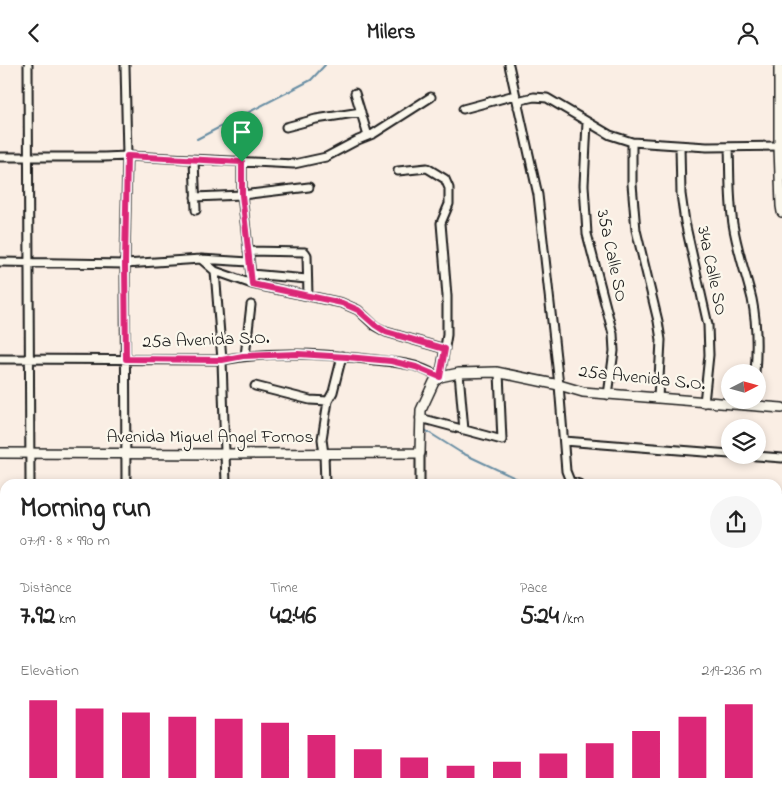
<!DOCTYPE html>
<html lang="en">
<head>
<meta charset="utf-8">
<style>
  :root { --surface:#fff; --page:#f6f6f6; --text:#222; --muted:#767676; --accent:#db2777 }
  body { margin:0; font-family:"Indie Flower",sans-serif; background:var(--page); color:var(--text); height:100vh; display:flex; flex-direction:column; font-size:19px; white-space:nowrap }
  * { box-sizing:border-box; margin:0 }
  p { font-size:16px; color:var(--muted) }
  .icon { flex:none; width:28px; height:28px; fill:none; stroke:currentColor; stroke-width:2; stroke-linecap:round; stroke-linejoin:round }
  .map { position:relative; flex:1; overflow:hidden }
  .drawer { position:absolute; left:0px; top:414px; width:782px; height:321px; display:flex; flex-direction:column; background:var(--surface); border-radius:15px 15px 0 0; box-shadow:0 2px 8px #0003 }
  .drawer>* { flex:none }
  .needle { width:32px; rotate:84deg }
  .tools { position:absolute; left:721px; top:299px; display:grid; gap:10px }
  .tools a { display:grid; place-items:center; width:45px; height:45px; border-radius:50%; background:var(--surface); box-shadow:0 2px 8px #0003; font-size:25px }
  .pin { position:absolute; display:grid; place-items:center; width:42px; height:42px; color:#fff; margin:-51px -21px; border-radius:50% 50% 50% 0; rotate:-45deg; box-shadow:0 0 5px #0007 }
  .pin .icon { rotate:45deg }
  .round { display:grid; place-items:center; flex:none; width:52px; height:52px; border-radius:26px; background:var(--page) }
  .headline { display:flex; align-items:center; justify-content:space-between; height:85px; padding:0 20px }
  h1 { font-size:28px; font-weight:700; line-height:38px }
  .metrics { display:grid; grid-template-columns:repeat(3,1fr); gap:8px; height:85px; padding:5px 20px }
  .metrics div { display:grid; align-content:center }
  .metrics b { font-size:25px; font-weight:700 }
  .metrics small { font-size:14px; font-weight:400 }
  .metrics p { font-size:14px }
  .chart { height:140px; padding:10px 20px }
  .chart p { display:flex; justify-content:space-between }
  .chart svg { width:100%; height:90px; margin-top:5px; stroke:var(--accent); stroke-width:6 }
  header { display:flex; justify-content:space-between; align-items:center; height:65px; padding:0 20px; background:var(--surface); font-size:22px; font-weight:700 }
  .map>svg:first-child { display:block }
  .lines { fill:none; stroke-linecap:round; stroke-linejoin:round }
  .stream { stroke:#698ea4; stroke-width:2 }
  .minor-casing { stroke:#1c1c1c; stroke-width:11 }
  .tertiary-casing { stroke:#1c1c1c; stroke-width:12 }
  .minor { stroke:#fbf7ec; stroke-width:7 }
  .tertiary { stroke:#fbf7ec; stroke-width:9 }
  .route-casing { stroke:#fff; stroke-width:10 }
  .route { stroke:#db2777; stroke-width:6 }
  .labels { text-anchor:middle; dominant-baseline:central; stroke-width:4.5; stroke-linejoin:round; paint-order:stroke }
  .street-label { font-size:18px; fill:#1c1c1c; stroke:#fbf7ec }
</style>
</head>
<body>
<header><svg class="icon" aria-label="back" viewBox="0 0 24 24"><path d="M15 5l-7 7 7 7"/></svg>Milers<svg class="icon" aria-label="person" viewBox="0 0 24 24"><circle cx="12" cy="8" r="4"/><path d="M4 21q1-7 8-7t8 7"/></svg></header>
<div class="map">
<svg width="782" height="734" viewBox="0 0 782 734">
  <rect width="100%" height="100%" fill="#faeee4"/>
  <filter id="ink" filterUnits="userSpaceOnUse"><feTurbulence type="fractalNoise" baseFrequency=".02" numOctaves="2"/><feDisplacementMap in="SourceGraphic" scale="10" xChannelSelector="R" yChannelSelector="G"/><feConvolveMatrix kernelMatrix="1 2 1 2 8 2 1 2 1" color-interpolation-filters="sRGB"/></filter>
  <g filter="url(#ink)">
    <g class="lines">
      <!-- stream -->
      <path class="stream" d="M197,74L311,15L325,0
        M425,365L460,387L528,419
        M778,452L782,453
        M0,698L5,697
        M79,730L89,734"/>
      <!-- minor casing -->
      <g class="minor-casing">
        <path id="minor" d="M28,0L30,419
          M125,0L127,91L125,199L126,419
          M509,0L538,130L559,320L566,406L570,416L579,419
          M355,28L368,71
          M518,42L521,35L534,32L547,33L610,70L632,77L707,82L782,81
          M463,44L515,30
          M587,57L584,120L587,169L613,269L614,286L608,330
          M286,62L316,54L361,47
          M632,77V119L636,165L658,256L661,275L658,333
          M680,81L681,129L685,157L708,260L709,290L704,338
          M729,82C730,108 729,134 733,159C737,185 746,209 752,234C757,258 757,283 755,308
          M0,92H104L127,91L294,99L326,92L358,75L373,69L431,32
          M194,95L196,145
          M242,97V130L252,219
          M195,132L242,130L309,122
          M248,186L305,187L307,190L308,231
          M201,194L215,206L252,219L342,238L358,245L375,261L386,267L445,284
          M0,197L125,199L201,194L249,197
          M215,206L222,295L226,419
          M251,209L307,214
          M245,291L251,240
          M0,294L222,295C269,286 319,288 366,294C383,296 399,297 415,301C424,304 432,308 440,312L447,270V231L441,158L449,139V123L445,114L427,103L398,106
          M459,308L464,365
          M255,321L310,335L328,336
          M420,353L502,375L499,308
          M564,376L730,389
          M420,388V419
          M743,390L782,393
          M325,419L324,389L322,374L328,336L333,327L342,291
          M778,433L782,434
          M0,582H5
          M778,593H782
          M778,658H782
          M0,680H5
          M778,724H782
          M33,730V734
          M130,730V732
          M230,730V734
          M324,730L325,734
          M621,730V734
          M423,734V730
          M521,734V730"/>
      </g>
      <!-- tertiary casing -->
      <g class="tertiary-casing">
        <path id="tertiary" d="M779,0V81L781,141L782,147
          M0,388L225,389L420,388L421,345L434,317L440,312L459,308L496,307L559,320L583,327L782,343
          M0,486H5
          M778,489L782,488"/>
      </g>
      <!-- minor -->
      <use href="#minor" class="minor"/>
      <!-- tertiary -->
      <use href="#tertiary" class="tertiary"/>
    </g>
  </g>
  <g class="lines" filter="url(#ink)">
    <!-- route casing -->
    <g class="route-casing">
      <path id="route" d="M127,91L242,97V130L252,219L342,238L358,245L375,260L386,267L445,284L440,312L416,302L391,296L347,292L298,289L243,291L222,295L126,294L125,199Z"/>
    </g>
    <!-- route -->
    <use href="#route" class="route"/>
  </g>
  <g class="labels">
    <!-- street labels -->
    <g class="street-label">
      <text transform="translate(611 191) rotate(78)">35a Calle SO</text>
      <text transform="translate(711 206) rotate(78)">34a Calle SO</text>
      <text transform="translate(206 276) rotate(-2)">25a Avenida S.O.</text>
      <text transform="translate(642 314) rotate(6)">25a Avenida S.O.</text>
      <text x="210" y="373">Avenida Miguel Angel Fornos</text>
    </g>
  </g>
</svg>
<div class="tools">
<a><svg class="needle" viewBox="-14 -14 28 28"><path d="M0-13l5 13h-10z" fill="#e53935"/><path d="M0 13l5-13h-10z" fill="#767676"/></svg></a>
<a><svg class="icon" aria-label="layers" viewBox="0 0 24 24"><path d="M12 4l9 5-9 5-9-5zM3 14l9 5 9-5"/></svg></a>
</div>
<div class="pin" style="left:242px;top:97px;background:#1e9e55"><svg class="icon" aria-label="arrive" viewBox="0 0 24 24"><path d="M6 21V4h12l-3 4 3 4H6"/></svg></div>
<section class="drawer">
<div class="headline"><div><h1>Morning run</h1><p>07:19 · 8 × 990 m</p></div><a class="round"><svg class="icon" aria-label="share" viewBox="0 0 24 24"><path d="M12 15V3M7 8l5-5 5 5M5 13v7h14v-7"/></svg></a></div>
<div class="metrics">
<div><p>Distance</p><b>7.92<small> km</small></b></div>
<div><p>Time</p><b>42:46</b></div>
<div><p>Pace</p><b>5:24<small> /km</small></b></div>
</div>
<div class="chart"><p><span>Elevation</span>219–236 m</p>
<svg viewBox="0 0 160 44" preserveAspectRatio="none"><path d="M5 44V6M15 44V10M25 44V12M35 44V14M45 44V15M55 44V17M65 44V23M75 44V30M85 44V34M95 44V38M105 44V36M115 44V32M125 44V27M135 44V21M145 44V14M155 44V8"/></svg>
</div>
</section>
</div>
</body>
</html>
